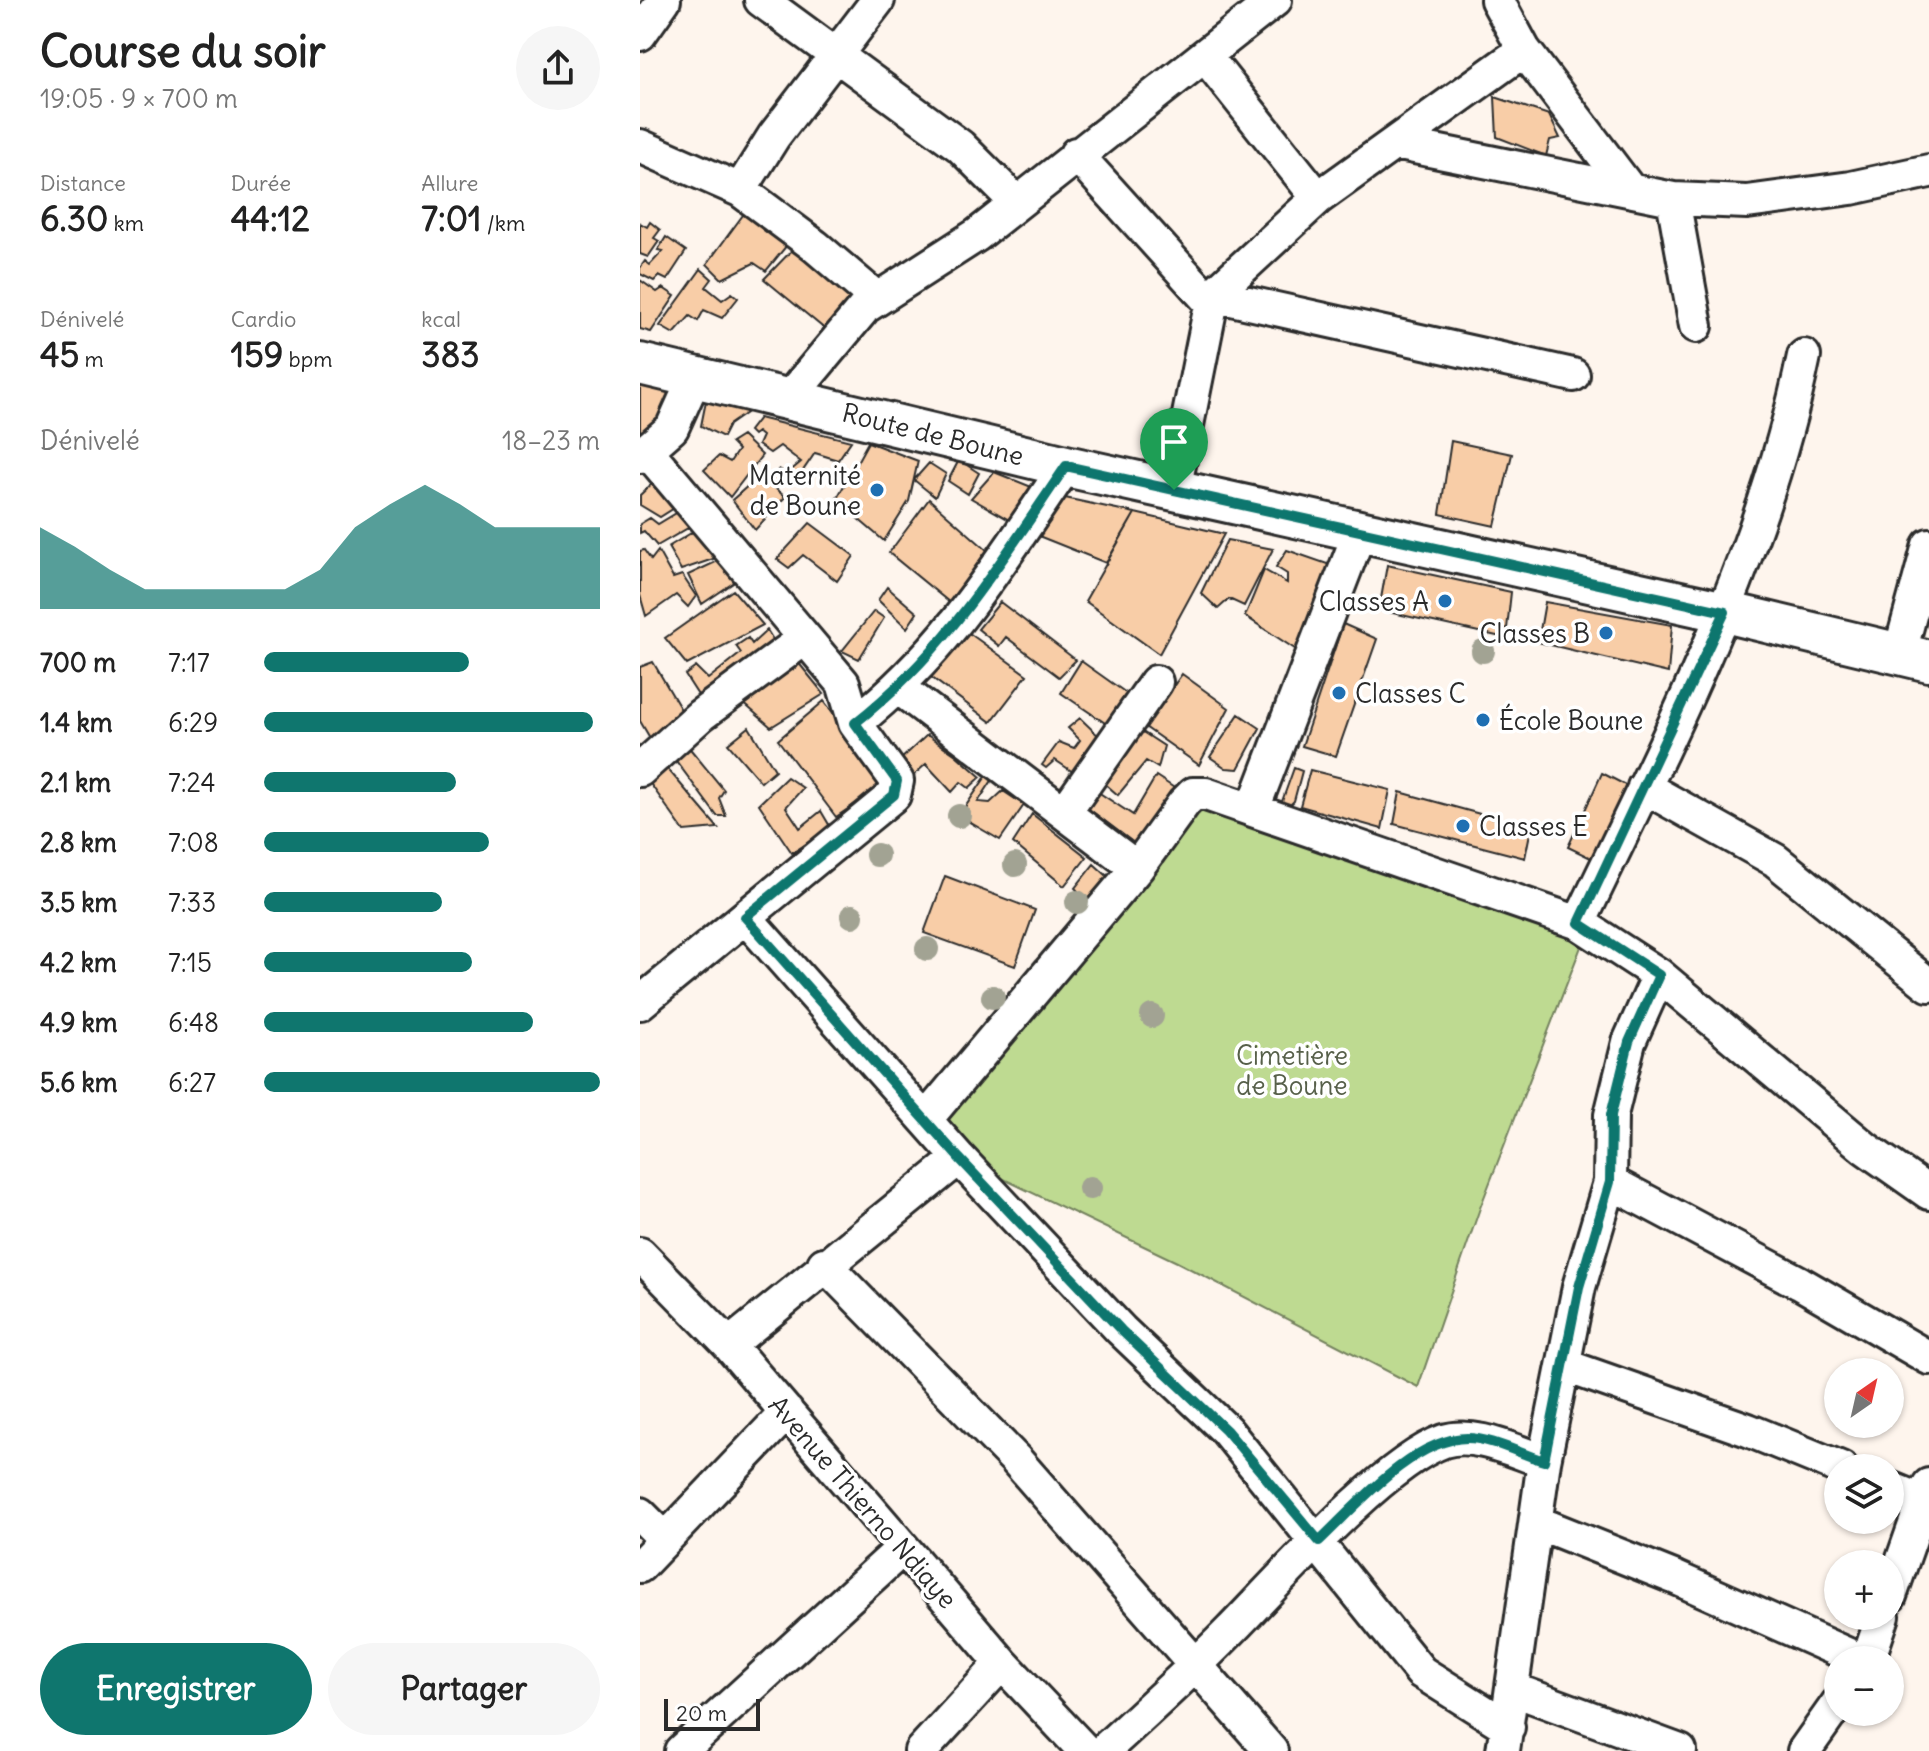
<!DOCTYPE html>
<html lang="fr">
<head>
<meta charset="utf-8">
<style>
  :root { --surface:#fff; --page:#f6f6f6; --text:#222; --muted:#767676; --accent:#0f766e }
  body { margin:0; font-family:Delius,sans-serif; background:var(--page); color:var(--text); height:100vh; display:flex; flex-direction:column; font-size:30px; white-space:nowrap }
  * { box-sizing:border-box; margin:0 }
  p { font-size:26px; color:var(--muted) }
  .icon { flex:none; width:44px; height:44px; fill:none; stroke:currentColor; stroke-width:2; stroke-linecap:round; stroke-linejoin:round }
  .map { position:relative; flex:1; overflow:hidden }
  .details { display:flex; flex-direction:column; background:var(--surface); width:640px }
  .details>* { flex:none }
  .needle { width:52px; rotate:34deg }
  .tools { position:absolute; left:1184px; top:1358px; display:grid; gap:16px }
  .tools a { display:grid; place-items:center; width:80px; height:80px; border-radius:50%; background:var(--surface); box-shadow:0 2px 6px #0004; font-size:40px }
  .scale { position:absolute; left:24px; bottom:20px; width:96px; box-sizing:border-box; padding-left:8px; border:4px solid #2b2b2b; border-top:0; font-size:22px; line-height:28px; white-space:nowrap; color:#2b2b2b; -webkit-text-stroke:6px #fff; paint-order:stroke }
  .pin { position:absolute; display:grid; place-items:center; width:68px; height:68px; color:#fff; margin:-82px -34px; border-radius:50% 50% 50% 0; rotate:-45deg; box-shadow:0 0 8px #0007 }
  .pin .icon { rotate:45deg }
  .round { display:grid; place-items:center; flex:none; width:84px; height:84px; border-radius:42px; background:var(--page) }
  .head { display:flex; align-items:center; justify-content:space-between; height:136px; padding:0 40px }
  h1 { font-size:44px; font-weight:700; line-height:60px }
  .figures { display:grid; grid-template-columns:repeat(3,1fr); gap:12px; height:136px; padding:8px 40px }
  .figures div { display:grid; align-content:center }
  .figures b { font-size:34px; font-weight:700 }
  .figures small { font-size:22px; font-weight:400 }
  .figures p { font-size:22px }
  .chart { height:224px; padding:16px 40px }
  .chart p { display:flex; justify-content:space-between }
  .chart svg { width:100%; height:144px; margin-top:8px; fill:var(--accent); opacity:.7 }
  .primary-button { display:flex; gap:16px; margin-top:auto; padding:16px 40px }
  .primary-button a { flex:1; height:92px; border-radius:48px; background:var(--accent); color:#fff; font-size:32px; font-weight:700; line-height:92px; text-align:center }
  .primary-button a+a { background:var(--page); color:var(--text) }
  ul { padding:0 40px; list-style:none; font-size:26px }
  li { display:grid; grid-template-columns:128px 96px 1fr; align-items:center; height:60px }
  li i { height:20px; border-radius:10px; background:var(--accent) }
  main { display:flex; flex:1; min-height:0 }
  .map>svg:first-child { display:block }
  .green { fill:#beda91; stroke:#74825e; stroke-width:2 }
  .building { fill:#f8cda7; stroke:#2b2b2b; stroke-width:2 }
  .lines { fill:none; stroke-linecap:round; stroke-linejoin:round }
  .minor-casing { stroke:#2b2b2b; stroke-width:38 }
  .tertiary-casing { stroke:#2b2b2b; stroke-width:46 }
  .minor { stroke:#fff; stroke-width:32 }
  .tertiary { stroke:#fff; stroke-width:40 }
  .tree { fill:#a2a393 }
  .route-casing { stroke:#fff; stroke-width:16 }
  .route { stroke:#0f766e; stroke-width:10 }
  .poi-dot { fill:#1f6fb2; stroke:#fff; stroke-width:3 }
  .labels { text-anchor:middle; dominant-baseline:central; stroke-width:7; stroke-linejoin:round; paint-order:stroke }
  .street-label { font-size:26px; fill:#2b2b2b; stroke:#fff }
  .poi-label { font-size:26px; fill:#2b2b2b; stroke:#fff; text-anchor:end }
  .park-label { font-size:26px; fill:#57604a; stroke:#fff }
</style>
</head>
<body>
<main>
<section class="details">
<div class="head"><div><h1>Course du soir</h1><p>19:05 · 9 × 700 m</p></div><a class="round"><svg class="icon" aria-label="share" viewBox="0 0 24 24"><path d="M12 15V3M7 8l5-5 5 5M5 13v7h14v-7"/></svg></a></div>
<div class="figures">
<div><p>Distance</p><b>6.30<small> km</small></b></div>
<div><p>Durée</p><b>44:12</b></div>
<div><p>Allure</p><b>7:01<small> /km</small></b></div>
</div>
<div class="figures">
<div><p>Dénivelé</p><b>45<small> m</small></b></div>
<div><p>Cardio</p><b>159<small> bpm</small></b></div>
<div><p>kcal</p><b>383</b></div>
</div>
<div class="chart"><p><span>Dénivelé</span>18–23 m</p>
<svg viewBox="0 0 160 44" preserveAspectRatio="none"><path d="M0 44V19L10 25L20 32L30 38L40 38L50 38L60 38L70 38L80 32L90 19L100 12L110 6L120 12L130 19L140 19L150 19L160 19V44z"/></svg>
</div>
<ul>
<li><b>700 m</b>7:17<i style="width:61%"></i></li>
<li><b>1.4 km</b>6:29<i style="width:98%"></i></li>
<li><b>2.1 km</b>7:24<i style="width:57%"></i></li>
<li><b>2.8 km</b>7:08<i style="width:67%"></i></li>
<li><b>3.5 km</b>7:33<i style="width:53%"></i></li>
<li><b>4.2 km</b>7:15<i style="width:62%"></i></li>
<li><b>4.9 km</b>6:48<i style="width:80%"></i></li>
<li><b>5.6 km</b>6:27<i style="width:100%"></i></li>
</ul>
<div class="primary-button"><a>Enregistrer</a><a>Partager</a></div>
</section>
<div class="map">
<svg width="1289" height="1751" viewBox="0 0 1289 1751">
  <rect width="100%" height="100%" fill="#fef5ed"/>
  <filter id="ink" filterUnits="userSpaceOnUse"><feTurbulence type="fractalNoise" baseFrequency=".0125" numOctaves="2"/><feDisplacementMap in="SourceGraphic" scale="16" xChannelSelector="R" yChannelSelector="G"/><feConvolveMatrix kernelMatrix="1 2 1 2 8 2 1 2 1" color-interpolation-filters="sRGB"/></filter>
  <g filter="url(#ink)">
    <!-- green -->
    <path class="green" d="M562,806L947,931L840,1208L778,1387L537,1262L349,1172L303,1116Z"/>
    <!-- building -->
    <path class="building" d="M855,97L909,115L920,138L910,140L906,156L857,137Z
      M111,204L156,234L126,271L114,263L82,279L67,264Z
      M10,222L20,230L14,238L19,241L8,257L0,254V223L7,227Z
      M26,237L46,251L27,280L19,276L14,281L0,274V268L5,261L10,265L23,251L18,250Z
      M162,240L227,296L192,335L124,279Z
      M61,269L72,279L66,287L82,300L92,293L98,298L82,318L64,310L58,321L50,316L34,334L20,326Z
      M0,280L17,292L23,288L35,296L11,332L0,329Z
      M0,381L35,390L28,426L0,448Z
      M66,401L109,411L89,425L83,437L61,426Z
      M119,418L211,441L198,460L175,453L160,475L149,472L161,462L140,446L130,453L118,445L122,436L117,432L113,435L109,431Z
      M102,436L122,455L90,497L64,470L79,456L90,462L98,450L91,443Z
      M811,441L872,454L855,526L800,514Z
      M228,442L278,461L269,501L244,541L196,500Z
      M319,460L339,473L328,494L308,481Z
      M289,463L306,474L295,497L274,480Z
      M139,469L145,473L135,488L145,497L115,530L92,500L119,476L129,483Z
      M354,472L399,490L378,525L331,498Z
      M18,478L39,505L20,517L0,505V495Z
      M425,498L495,513L466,563L396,535Z
      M289,499L356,558L315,607L249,553Z
      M43,509L58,522L17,546L4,531L0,533V524L10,518L18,524Z
      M495,513L584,534L519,654L445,601Z
      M170,523L214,556L197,581L163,555L149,568L137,559Z
      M56,530L79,557L41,570L28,547Z
      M587,540L633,549L604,606L589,599L578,609L561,593Z
      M4,550L11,560L18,551L33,578L42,575L56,596L48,607L36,595L6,616L0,595V551Z
      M647,550L699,568L667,657L605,616L624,570L647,583V574L636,567Z
      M80,560L96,581L62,604L48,575Z
      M747,565L871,592L866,638L739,610Z
      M247,587L277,613L267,628L238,600Z
      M93,590L123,625L47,665L25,638Z
      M360,602L436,660L419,677L366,637L359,646L338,629Z
      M905,602L1032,625L1028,673L898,642Z
      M234,611L244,618L219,659L202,651Z
      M703,624L737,639L696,756L662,746Z
      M127,630L140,651L65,706L45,675L56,667L68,679L101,653L96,646L108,638L112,644Z
      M329,633L387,675L351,722L291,677Z
      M153,656L184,694L131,727L101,701Z
      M441,661L496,700L477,731L421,693Z
      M13,662L47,720L13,743L0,721V667Z
      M542,674L589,708L559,765L505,727Z
      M184,701L246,783L196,817L138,740Z
      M599,714L620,728L598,769L586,768L570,757Z
      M440,718L465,742L439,776L415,760L406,768L402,765L419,742L434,748L440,740L428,728Z
      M109,727L135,770L121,782L88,744Z
      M498,729L524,746L518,768L506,761L478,795L463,782Z
      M287,735L316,755L341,777L329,788L321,782L312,792L286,764L274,775L259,761Z
      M47,745L84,790L79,798L86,816H77L31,754Z
      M26,767L78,828L44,831L9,782Z
      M654,768L662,771L654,801L646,809L640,807Z
      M670,770L750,790L742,829L660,806Z
      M962,773L995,790L961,863L928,847Z
      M347,775L353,779L338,802L350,803L363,791L384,805L360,840L319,816Z
      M516,776L542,793L504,851L446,807L452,788L493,815Z
      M147,777L163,788L146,807L160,828L181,811L191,828L152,853L119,804Z
      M760,792L891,828L885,858L754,824Z
      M392,814L447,857L424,886L373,843Z
      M454,864L476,884L451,904L435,888Z
      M305,876L395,910L375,966L284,933Z"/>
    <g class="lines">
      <!-- minor casing -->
      <g class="minor-casing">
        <path id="minor" d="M121,0L320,146L377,203
          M0,34L24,0
          M884,50L990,190
          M566,57L678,198
          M755,143L1033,199L1107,202L1211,188L1289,171
          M0,146L100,190L175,246L236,298
          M436,154L570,302
          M100,190L134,136L238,0
          M1033,199L1056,326
          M573,295L933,375
          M149,398L225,307L337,235L635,0
          M0,456L32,428L54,379
          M534,490L573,295L678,198L884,50L857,0
          M1259,656L1289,545
          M259,688L497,868
          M215,723C307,651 361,561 426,466
          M0,770L61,715L164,639
          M1004,787L1135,860L1289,985
          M613,809L720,531
          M425,812L516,682
          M105,917L319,1158L481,1330L586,1430L781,1672L868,1727
          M939,923C1027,740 1123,557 1164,356
          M0,1003L254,795L257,781L215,723L203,683L8,452
          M286,1119L497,868L544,803L553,794H566L939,923L1019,975L1225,1148L1289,1193
          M970,1182L1160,1283L1289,1358
          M0,1254L89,1345L362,1663L445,1751
          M184,1264L376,1460L631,1751
          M89,1345L319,1158
          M926,1366L1108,1430L1201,1468
          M1250,1488L1282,1501
          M0,1514L24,1538
          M896,1522L1036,1578L1220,1660
          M0,1566L147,1412
          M1250,1596L1289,1485
          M1228,1660L1243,1616
          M872,1689L1040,1751
          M41,1751L263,1548
          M281,1751L362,1663
          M463,1751C507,1711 550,1672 591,1630C640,1580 743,1463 804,1441C835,1431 875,1452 904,1461
          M863,1751L904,1461L939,1287L970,1182L971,1115L989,1042L1019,975
          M1164,1751L1198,1703"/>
      </g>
      <!-- tertiary casing -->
      <g class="tertiary-casing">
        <path id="tertiary" d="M0,364L426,466L1085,612L1289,661"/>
      </g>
      <!-- minor -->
      <use href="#minor" class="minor"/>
      <!-- tertiary -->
      <use href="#tertiary" class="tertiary"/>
    </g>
    <!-- trees -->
    <g class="tree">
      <circle cx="843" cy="651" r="12"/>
      <circle cx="319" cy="816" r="12"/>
      <circle cx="237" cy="855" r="12"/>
      <circle cx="375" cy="865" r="12"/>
      <circle cx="437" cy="902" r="12"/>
      <circle cx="212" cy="916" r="12"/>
      <circle cx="287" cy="949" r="12"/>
      <circle cx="353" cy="997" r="12"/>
      <circle cx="512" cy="1016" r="12"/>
      <circle cx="450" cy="1188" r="12"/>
    </g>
  </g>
  <g class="lines" filter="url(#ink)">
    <!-- route casing -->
    <g class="route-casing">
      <path id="route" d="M426,466L1085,612L939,923L1019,975L989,1042L971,1115L970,1182L939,1287L904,1461C881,1454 851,1438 827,1438C774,1438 715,1507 679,1541L586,1430L481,1330L319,1158L105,917L254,795L257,781L215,723C307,651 361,561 426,466Z"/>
    </g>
    <!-- route -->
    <use href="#route" class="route"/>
  </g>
  <!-- markers -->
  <g class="poi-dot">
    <circle cx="237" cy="490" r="8"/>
    <circle cx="805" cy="601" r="8"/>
    <circle cx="966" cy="633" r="8"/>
    <circle cx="699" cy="693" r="8"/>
    <circle cx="843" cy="720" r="8"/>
    <circle cx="823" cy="826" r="8"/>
  </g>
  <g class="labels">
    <!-- street labels -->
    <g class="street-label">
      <text transform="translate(293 434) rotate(14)">Route de Boune</text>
      <text transform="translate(223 1502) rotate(49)">Avenue Thierno Ndiaye</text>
    </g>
    <!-- poi labels -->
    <g class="poi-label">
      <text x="221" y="475">Maternité<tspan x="221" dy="30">de Boune</tspan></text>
      <text x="789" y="601">Classes A</text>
      <text x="950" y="633">Classes B</text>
      <text x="715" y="693" text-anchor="start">Classes C</text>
      <text x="859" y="720" text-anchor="start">École Boune</text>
      <text x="839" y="826" text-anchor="start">Classes E</text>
    </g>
    <!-- park labels -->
    <g class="park-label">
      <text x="652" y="1055">Cimetière<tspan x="652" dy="30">de Boune</tspan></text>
    </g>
  </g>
</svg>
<div class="tools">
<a><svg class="needle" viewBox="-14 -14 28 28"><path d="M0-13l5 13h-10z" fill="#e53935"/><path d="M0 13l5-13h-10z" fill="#767676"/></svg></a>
<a><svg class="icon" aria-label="layers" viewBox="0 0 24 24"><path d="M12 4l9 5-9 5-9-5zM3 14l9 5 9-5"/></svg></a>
<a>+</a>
<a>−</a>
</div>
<div class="scale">20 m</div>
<div class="pin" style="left:534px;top:490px;background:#1e9e55"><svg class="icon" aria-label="arrive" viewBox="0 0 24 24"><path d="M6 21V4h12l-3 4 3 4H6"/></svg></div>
</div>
</main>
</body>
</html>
